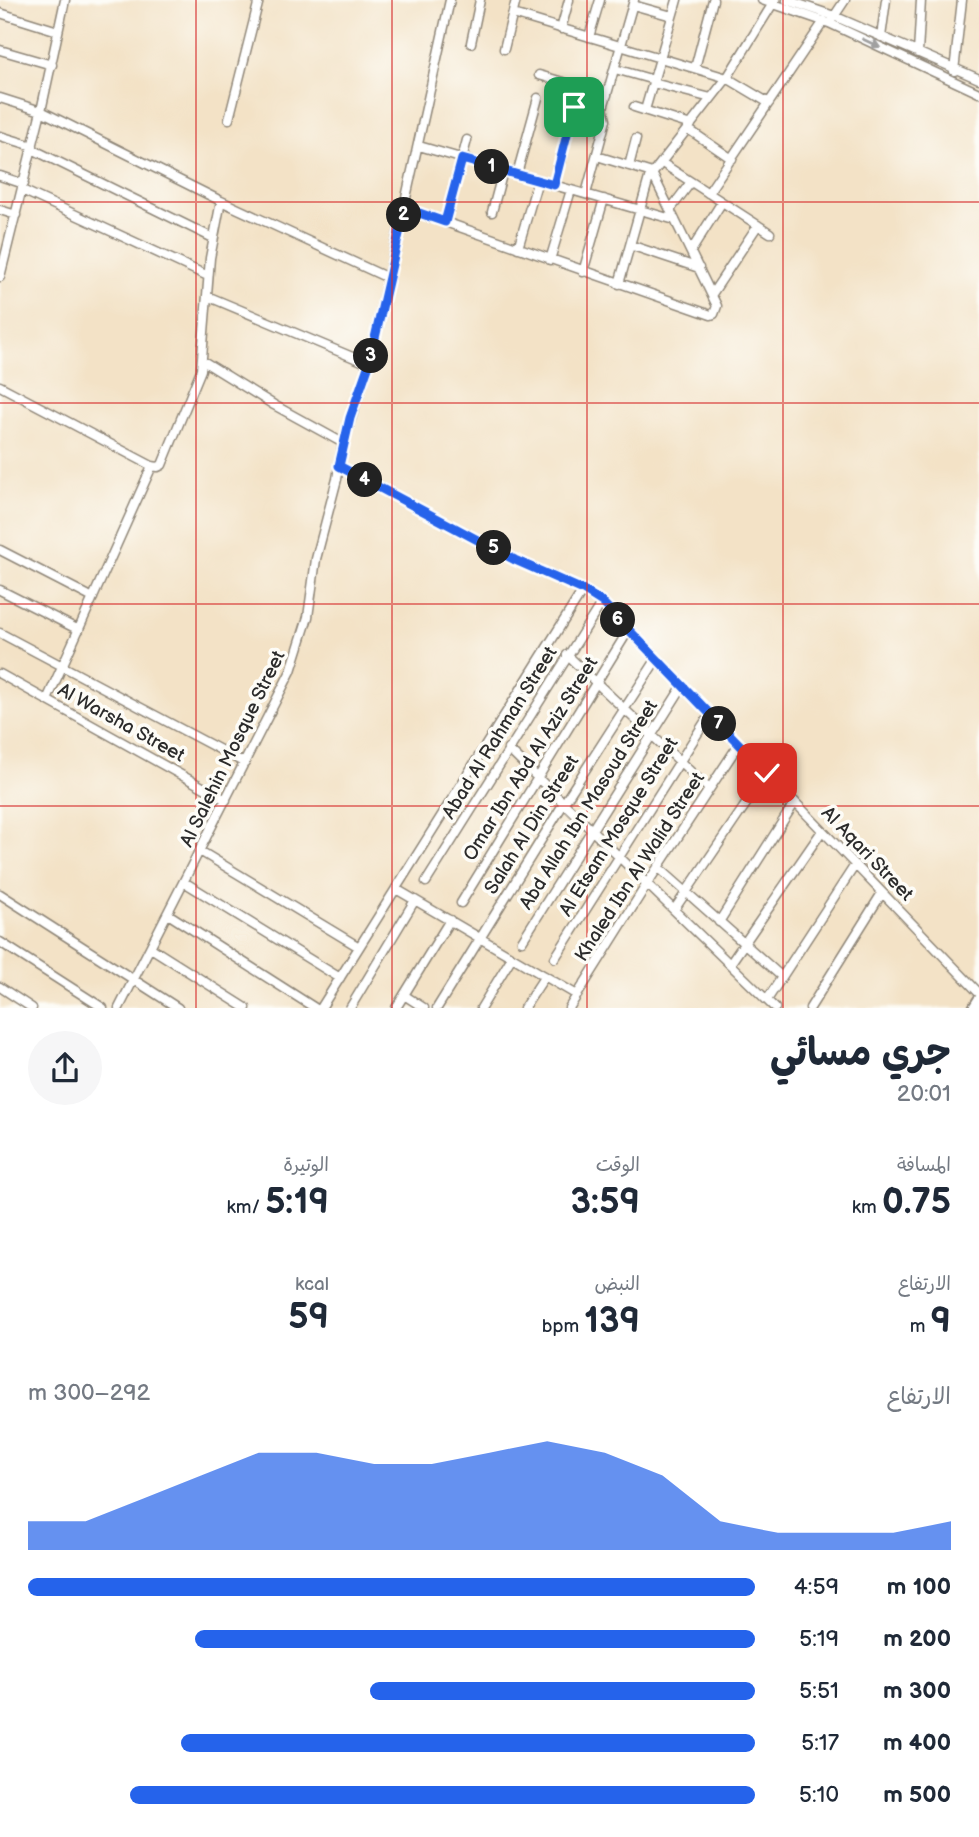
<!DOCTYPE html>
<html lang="ar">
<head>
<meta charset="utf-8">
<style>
  :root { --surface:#fff; --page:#f6f6f7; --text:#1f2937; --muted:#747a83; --accent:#2563eb }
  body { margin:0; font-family:"Balsamiq Sans","Playpen Sans Arabic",sans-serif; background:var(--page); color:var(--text); direction:rtl; height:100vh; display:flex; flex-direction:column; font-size:26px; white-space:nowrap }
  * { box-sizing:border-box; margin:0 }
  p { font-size:23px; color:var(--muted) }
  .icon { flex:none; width:38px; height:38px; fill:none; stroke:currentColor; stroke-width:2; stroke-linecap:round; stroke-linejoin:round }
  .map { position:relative; height:1008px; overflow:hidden; direction:ltr }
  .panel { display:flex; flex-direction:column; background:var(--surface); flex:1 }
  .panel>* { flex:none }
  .pin { position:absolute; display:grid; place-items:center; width:60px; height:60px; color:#fff; margin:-30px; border-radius:14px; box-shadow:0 4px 10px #0006 }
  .km { position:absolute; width:35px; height:35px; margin:-18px; border-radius:50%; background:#222; color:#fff; font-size:19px; line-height:35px; text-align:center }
  .round { display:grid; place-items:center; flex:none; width:74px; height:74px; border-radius:37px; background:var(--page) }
  .overview { display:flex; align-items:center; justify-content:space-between; height:119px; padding:0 28px }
  h1 { font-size:38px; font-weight:700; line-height:52px }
  .metrics { display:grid; grid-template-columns:repeat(3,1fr); gap:10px; height:119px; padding:7px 28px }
  .metrics div { display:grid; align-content:center }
  .metrics b { font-size:35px; font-weight:700 }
  .metrics small { font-size:19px; font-weight:400 }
  .metrics p { font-size:19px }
  .chart { height:196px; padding:14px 28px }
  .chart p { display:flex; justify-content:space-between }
  .chart svg { width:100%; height:126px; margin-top:7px; fill:var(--accent); opacity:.7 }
  ul { padding:0 28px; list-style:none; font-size:23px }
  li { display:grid; grid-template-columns:112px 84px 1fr; align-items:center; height:52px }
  li i { height:18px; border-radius:9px; background:var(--accent) }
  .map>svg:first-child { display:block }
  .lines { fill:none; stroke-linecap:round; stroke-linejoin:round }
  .minor-casing { stroke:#8f8678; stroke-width:11 }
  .secondary-casing { stroke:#8f8678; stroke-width:14 }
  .minor { stroke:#fff; stroke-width:8 }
  .secondary { stroke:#fff; stroke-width:10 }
  .oneway { fill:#a0a0a0 }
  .route-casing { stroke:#fff; stroke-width:14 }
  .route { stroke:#2563eb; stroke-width:9 }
  .grid { fill:none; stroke:#d62828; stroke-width:2; stroke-opacity:0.55 }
  .labels { text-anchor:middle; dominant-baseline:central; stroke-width:7; stroke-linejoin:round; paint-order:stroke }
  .street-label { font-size:19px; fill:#2b2b2b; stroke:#fdfcf7 }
</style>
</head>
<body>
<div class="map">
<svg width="979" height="1008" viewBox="0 0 979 1008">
  <rect width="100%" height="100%" fill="#fdfcf7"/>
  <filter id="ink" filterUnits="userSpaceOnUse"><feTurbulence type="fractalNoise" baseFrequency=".0143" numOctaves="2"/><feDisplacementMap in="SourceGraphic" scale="14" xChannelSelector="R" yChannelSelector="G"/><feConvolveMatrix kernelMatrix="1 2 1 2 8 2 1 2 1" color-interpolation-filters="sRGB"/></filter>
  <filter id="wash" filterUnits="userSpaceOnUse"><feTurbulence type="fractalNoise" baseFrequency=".00686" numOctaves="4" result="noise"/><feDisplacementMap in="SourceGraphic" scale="28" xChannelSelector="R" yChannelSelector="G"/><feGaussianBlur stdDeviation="1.57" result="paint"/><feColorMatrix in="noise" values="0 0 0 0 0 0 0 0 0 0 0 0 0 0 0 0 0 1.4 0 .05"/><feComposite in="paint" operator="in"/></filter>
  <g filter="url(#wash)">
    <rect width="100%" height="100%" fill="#f3e2c6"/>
  </g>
  <g filter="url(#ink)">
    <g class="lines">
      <!-- minor casing -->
      <g class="minor-casing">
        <path id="minor" d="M762,0L829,23L979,93
          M787,0L834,16L979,79
          M633,5L672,16
          M0,13L58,31
          M513,14L727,78L769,103
          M833,18L845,0
          M561,29L569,0
          M589,37L600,0
          M881,37L886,0
          M471,43L480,0
          M504,49L516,0
          M0,50L52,65
          M918,53L921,0
          M695,68L713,0
          M615,69L654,80
          M954,71L962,0
          M539,75L607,95
          M653,83L711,98
          M0,98L41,111L221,201L388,278
          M634,107L691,125
          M645,110L677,0
          M229,119L259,0
          M688,129L732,159
          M0,136L33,146
          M419,146L675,220
          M32,149L213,238
          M662,163L770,233
          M629,166L636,139
          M517,174L538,98
          M0,176L24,184
          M554,185L574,107
          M22,190L208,276
          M708,193L824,21
          M586,194L606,120L603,108L634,0
          M405,208L711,315L714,314L717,306L652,173L597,156
          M0,210L16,215
          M670,210L691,182
          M492,212L503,171
          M445,222L467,140
          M630,245L699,268
          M518,248L538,180
          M691,251L722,202
          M550,260L571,190
          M583,272L604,199
          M0,277L41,111L65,0
          M619,284L649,178L727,78L775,0
          M712,294L758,225
          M207,296L369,364
          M203,361L274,405L343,443
          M0,386L152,466L158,467L162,465L201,370L210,258L221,201
          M339,466L515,560L583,590L602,602L979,993
          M0,550L93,598
          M0,590L79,630
          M0,633L245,763
          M567,655L709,789
          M0,674L226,800
          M47,700L152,466
          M508,749L775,1008
          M200,851L359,947
          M658,867L782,977
          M184,882L340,978
          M426,882L602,602
          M396,889L577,995
          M0,894L178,1008
          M461,903L628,631
          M674,910L767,773
          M168,914L315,1008
          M719,922L795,802
          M522,941L682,687
          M0,942L103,1008
          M151,948L246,1008
          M555,958L710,714
          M730,964L822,831
          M0,987L32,1008
          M404,995L424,1008
          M767,1000L855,865
          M119,1008L291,671L308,617L316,559L337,479L343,443L369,364L450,0
          M321,1008L583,590
          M350,1008L415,900
          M396,1008L450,920
          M437,1008L564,803L656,660
          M481,1008L512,957
          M524,1008L545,976
          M569,1008L647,884L739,744
          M810,1008L882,893"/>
      </g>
      <!-- secondary casing -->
      <g class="secondary-casing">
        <path id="secondary" d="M974,1008L979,1000"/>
      </g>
      <!-- minor -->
      <use href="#minor" class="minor"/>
      <!-- secondary -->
      <use href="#secondary" class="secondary"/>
    </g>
    <!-- one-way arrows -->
    <defs><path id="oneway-solid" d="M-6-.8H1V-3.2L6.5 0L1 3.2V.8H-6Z" transform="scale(1.75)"/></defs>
    <use class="oneway" href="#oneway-solid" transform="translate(871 43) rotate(25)"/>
  </g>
  <g class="lines" filter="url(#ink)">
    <!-- route casing -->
    <g class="route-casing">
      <path id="route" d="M574,107L554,185L462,159L445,222L405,208L369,364L350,418L339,466L515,560L583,590L602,602L767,773"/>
    </g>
    <!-- route -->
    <use href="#route" class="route"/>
  </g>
  <!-- grid -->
  <path class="grid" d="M196,0V1008M392,0V1008M587,0V1008M783,0V1008M0,202H979M0,403H979M0,604H979M0,806H979"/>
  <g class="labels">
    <!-- street labels -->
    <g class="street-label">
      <text transform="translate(121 723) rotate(29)">Al Warsha Street</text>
      <text transform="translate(500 733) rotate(-58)">Abad Al Rahman Street</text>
      <text transform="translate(233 749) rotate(-64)">Al Salehin Mosque Street</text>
      <text transform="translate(531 759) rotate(-58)">Omar Ibn Abd Al Aziz Street</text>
      <text transform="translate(589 805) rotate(-58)">Abd Allah Ibn Masoud Street</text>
      <text transform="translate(532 825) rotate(-58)">Salah Al Din Street</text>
      <text transform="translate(619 827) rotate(-58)">Al Etsam Mosque Street</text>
      <text transform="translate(867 854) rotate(46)">Al Aqari Street</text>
      <text transform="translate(640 867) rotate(-57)">Khaled Ibn Al Walid Street</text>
    </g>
  </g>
</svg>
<div class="pin" style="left:574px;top:107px;background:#1e9e55"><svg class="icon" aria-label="arrive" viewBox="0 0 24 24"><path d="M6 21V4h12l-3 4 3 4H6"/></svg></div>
<div class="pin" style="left:767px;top:773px;background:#d93025"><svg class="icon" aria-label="check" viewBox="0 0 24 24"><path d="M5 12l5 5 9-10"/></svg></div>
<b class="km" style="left:492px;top:167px">1</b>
<b class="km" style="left:404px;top:215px">2</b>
<b class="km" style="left:371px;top:356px">3</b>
<b class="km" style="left:365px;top:480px">4</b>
<b class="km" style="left:494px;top:548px">5</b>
<b class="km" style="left:618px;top:620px">6</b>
<b class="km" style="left:719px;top:724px">7</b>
</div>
<section class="panel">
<div class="overview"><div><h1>جري مسائي</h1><p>20:01</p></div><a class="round"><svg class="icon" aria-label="share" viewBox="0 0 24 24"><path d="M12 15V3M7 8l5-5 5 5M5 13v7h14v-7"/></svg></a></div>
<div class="metrics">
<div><p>المسافة</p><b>0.75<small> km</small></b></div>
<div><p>الوقت</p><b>3:59</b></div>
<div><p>الوتيرة</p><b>5:19<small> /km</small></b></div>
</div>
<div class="metrics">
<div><p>الارتفاع</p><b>9<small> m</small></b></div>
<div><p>النبض</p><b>139<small> bpm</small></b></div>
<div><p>kcal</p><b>59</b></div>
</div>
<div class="chart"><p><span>الارتفاع</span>292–300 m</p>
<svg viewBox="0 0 160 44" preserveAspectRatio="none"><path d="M0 44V34L10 34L20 26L30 18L40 10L50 10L60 14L70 14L80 10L90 6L100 10L110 18L120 34L130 38L140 38L150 38L160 34V44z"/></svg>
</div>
<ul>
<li><b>100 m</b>4:59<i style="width:100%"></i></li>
<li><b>200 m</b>5:19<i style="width:77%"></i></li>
<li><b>300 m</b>5:51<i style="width:53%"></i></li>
<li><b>400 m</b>5:17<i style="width:79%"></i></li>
<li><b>500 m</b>5:10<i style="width:86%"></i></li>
</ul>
</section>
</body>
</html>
